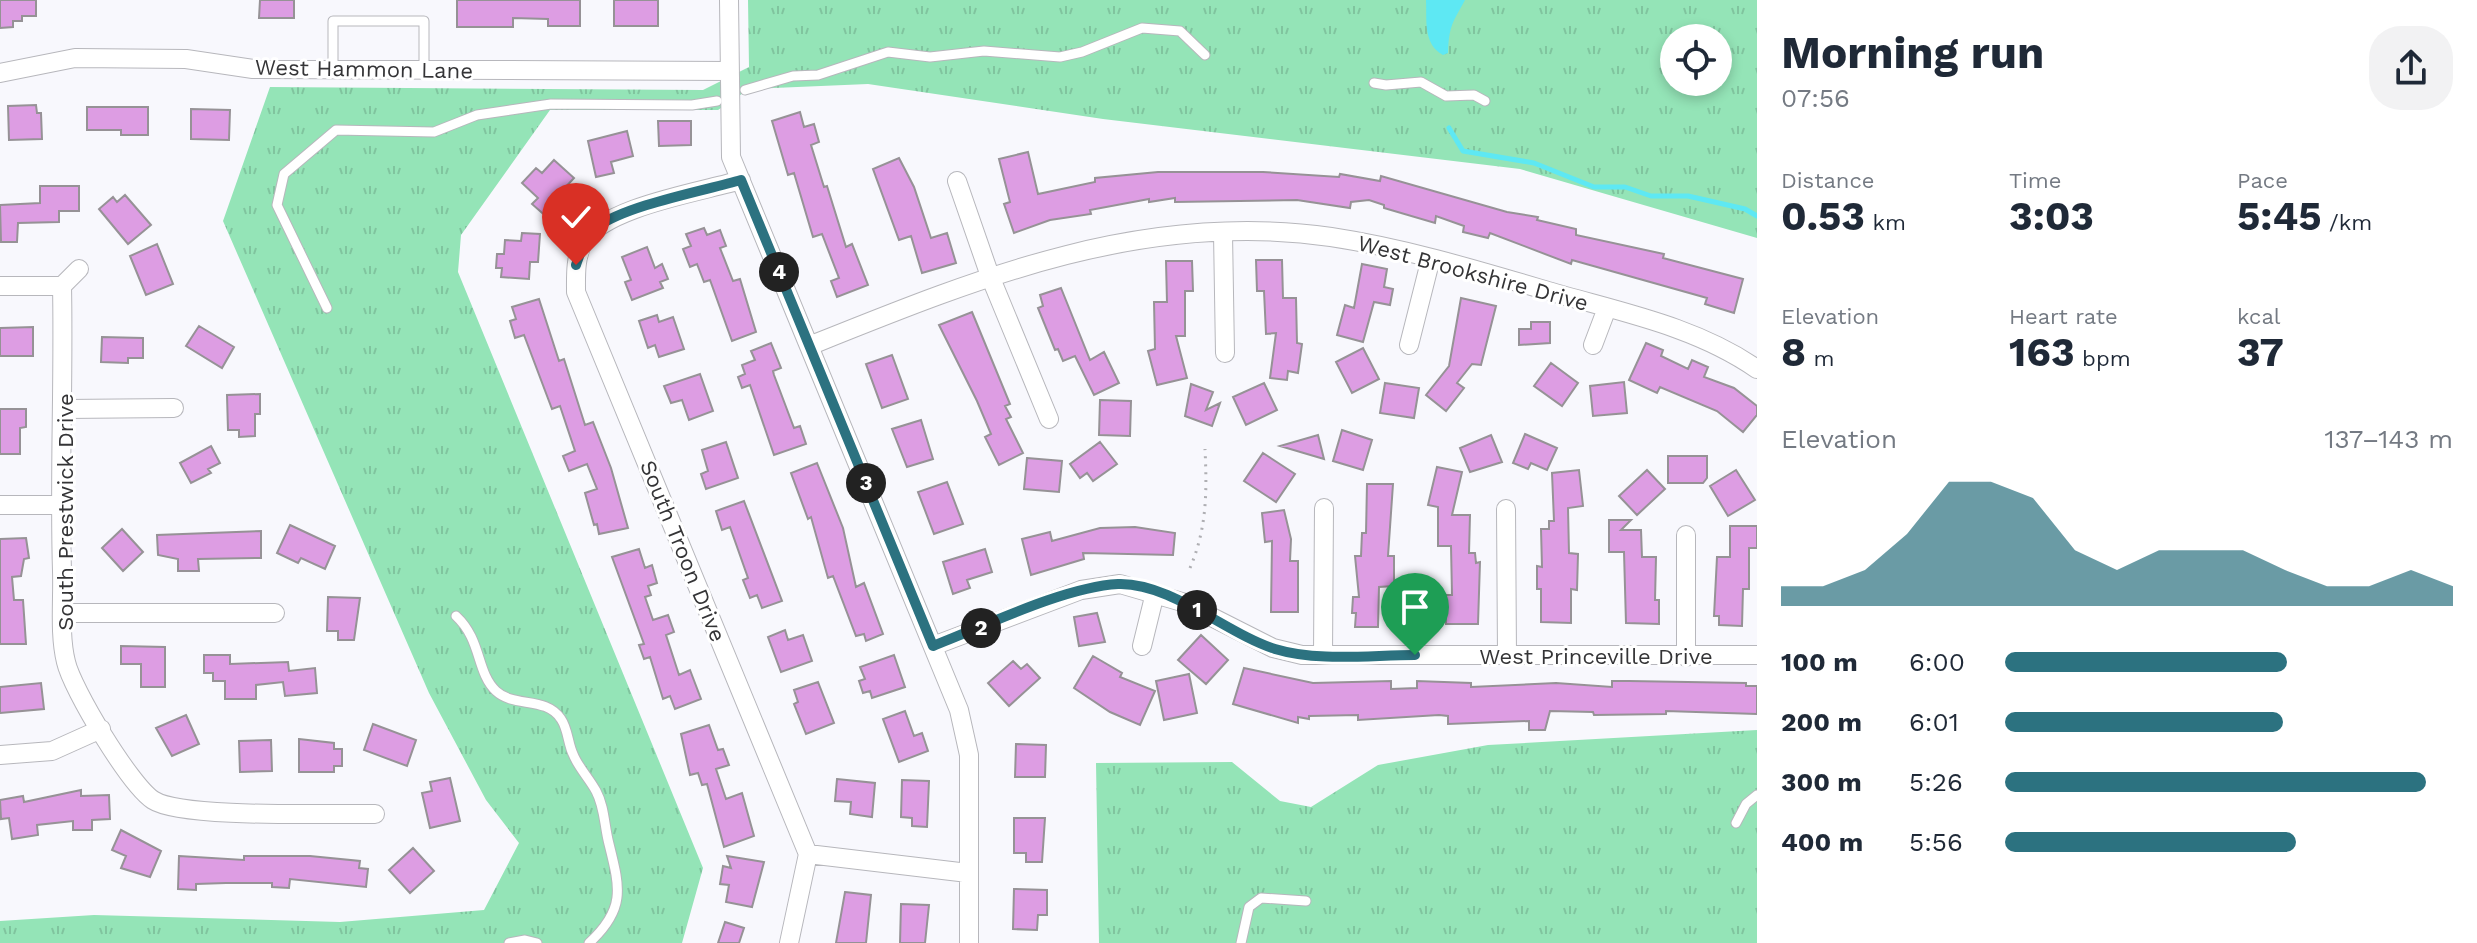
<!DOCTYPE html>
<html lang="en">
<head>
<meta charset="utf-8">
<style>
  :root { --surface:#fff; --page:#f2f2f3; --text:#1f2937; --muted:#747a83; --accent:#2c7280 }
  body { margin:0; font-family:"Work Sans",sans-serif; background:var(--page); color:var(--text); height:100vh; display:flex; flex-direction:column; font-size:30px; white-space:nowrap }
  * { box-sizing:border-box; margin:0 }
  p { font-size:26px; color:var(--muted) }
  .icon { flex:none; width:44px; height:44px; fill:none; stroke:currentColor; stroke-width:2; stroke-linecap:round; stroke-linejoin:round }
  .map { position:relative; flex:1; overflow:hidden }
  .panel { display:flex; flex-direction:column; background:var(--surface); width:720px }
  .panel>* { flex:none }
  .buttons { position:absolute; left:1660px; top:24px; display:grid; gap:16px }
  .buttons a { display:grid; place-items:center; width:72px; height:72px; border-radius:50%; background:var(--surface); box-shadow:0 4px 12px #0003; font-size:40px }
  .pin { position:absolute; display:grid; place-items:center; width:68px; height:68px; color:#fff; margin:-82px -34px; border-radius:50% 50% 50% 0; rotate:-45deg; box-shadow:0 0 8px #0007 }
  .pin .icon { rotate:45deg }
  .km { position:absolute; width:40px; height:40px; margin:-20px; border-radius:50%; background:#222; color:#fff; font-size:22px; line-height:40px; text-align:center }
  .round { display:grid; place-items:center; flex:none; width:84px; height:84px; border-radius:32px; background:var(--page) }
  .summary { display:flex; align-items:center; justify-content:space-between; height:136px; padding:0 24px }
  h1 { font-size:44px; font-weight:700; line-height:60px }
  .metrics { display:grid; grid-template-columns:repeat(3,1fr); gap:12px; height:136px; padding:8px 24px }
  .metrics div { display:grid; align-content:center }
  .metrics b { font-size:40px; font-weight:700 }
  .metrics small { font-size:22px; font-weight:400 }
  .metrics p { font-size:22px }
  .chart { height:224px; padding:16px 24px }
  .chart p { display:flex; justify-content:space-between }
  .chart svg { width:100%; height:144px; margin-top:8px; fill:var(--accent); opacity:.7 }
  ul { padding:0 24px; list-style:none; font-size:26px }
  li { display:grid; grid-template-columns:128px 96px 1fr; align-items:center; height:60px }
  li i { height:20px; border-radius:10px; background:var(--accent) }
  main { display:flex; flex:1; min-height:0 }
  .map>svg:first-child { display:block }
  .grass { fill:url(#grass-tufts); fill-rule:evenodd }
  .water { fill:#5ee8f3 }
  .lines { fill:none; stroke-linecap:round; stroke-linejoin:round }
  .stream { stroke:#5ee8f3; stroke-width:5 }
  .building { fill:#dd9de3; stroke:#969296; stroke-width:2 }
  .lane-casing { stroke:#b7b7bc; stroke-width:11 }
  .street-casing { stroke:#b7b7bc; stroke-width:20 }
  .path { stroke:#afafb3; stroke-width:3; stroke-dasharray:2 6; stroke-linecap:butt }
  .lane { stroke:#fff; stroke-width:9 }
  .street { stroke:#fff; stroke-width:18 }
  .route-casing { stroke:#fff; stroke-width:16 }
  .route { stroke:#2c7280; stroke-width:10 }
  .labels { text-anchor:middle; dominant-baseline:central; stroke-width:6; stroke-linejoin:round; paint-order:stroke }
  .street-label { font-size:22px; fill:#343436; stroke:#fff }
</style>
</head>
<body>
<main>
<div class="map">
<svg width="1757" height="943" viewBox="0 0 1757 943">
  <defs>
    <pattern id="grass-tufts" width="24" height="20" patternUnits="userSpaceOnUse" patternTransform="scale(2)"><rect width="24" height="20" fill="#94e4b7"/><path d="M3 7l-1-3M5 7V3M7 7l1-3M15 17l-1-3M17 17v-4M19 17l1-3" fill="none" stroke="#80c49e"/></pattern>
  </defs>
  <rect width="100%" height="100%" fill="#f8f8fd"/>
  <!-- grass -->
  <path class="grass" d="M748,0H1757V238L1520,169L1103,119L868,84L749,89L718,110H550L461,235L458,272L703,868L682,943H0V921L94,915L340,922L484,910L519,843L486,800L429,693L223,221L270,87L703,90L749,67ZM1674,38H1718V82H1674Z
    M1757,730V943H1099L1096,763L1232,762L1280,801L1311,807L1378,765L1488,745Z"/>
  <!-- water -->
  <path class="water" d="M1426,0H1465C1453,22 1449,25 1448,53L1443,55C1423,44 1427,21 1426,0Z"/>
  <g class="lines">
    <!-- stream -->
    <path class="stream" d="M1449,128L1463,151L1534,163L1594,187H1625L1651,196H1688L1745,209L1757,216"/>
  </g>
  <!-- building -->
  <path class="building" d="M0,0H36V16H22V21H13V27L0,28Z
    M260,0H294V18H259Z
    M457,0H580V26H548V19L513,18V27H457Z
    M614,0H658V26H614Z
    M36,105L37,113H41L42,139L9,140L8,106Z
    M87,107H148V135H121V130H87Z
    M191,109L230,110L229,140L191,139Z
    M800,112L804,127L814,124L819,142L811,145L824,187L827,186L846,247L852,244L868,285L837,297L831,281L839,278L822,234L813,237L794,173L788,175L772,121Z
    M658,121H691V145L659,146Z
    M627,131L633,156L611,162L614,173L596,177L588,141Z
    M1028,152L1038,194L1095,182V178L1158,172H1263L1339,177L1340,174L1380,181L1381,176L1507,212L1538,217L1537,220L1576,229V235L1664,254L1663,258L1743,279L1734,313L1705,304L1707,298L1572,260L1571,264L1490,233L1488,238L1463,232L1464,226L1436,216L1435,223L1384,208V205L1369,200L1351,202L1350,208L1297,200L1175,202V198L1149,202V199L1090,210L1091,214L1050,220L1014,233L1004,204L1010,202L999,159Z
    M899,158L914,187L931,238L947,233L956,263L922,273L911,236L899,240L873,169Z
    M554,160L574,178L560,193L566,199L548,218L532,204L538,198L522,183L536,168L542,173Z
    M40,186H79V211H59V222L18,223L17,242H1L0,205L40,203Z
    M125,195L151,225L128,244L99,209L113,197L117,202Z
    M704,228L707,235L720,230L726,246L720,248L733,281L740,279L756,332L732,341L710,280L704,282L697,264L690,267L683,249L691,246L686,234Z
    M522,233L540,234L538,262H530L529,279L501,277L502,268H496L497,254H504L505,240L521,241Z
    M157,244L173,284L146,295L130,256Z
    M647,247L655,268L662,264L668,279L660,282L663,288L632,300L625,282L631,280L622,257Z
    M1256,260H1282L1283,298H1296L1297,343L1302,344L1298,373L1288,371L1287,380L1270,378L1276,333L1266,334L1264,291H1257Z
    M1166,261H1192L1193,291H1185V336H1176L1187,378L1157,385L1148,351L1155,349L1154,302H1167Z
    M1362,264L1387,269L1384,287L1393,289L1390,305L1374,302L1363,342L1337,335L1345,305L1354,308Z
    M1061,288L1090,360L1104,352L1119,383L1094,395L1075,356L1063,361L1058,349L1055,350L1038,308L1043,306L1040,295Z
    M1461,298L1496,306L1481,365L1472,364L1457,383L1464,388L1446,411L1426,395L1449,366Z
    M539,299L559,361L564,359L585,425L593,422L611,468L628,528L599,534L597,524L594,525L585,493L597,489L587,464L569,471L563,456L575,451L560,406L552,409L524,335L515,338L510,321L516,319L512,307Z
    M972,312L1010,404L1005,406L1011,417L1006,419L1023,453L999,465L985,437L991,434L977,401L939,325Z
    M657,315L659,322L673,317L684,349L659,357L655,345L648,348L639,321Z
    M1531,322H1550V343L1519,345V329H1531Z
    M199,326L234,347L222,368L186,346Z
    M33,327V356H0V328Z
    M102,337L143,338V358H128V363L101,362Z
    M771,343L781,368L773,371L774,375L794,428L800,426L806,444L774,455L750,385L742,388L738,377L745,374L742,365L755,360L751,351Z
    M1646,343L1663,350L1661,356L1688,369L1692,360L1708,367L1704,377L1734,388L1757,406V415L1743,432L1717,411L1660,387L1657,393L1629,380Z
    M1363,348L1379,379L1352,393L1336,362Z
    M892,355L908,399L882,408L866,364Z
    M1551,363L1578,383L1562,406L1534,386Z
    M700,374L713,411L689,420L682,400L671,403L664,386Z
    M1624,382L1627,413L1593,416L1590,386Z
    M1264,383L1277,410L1246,425L1233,397Z
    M1385,383L1419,388L1414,418L1380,413Z
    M1191,384L1213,392L1206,410L1220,403L1212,426L1185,416Z
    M260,394V414H255V436L239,437V430H228L227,395Z
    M1100,400L1131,401L1130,436L1099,435Z
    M0,409H26V427L20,428V454H0Z
    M921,420L933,459L907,467L892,429Z
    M1342,430L1372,440L1363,470L1333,461Z
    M1525,434L1557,448L1547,470L1531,463L1528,469L1513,463Z
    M1318,435L1324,459L1280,446Z
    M1491,435L1502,462L1470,472L1460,448Z
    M726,442L738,478L706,489L701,474L708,471L702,450Z
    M1100,442L1117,464L1093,481L1087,473L1080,478L1070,464Z
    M211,446L220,463L208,469L211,473L191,483L180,463Z
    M1263,453L1295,474L1276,502L1244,481Z
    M1668,456H1707V478L1703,483H1668Z
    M1027,458L1062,461L1059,492L1024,489Z
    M817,463L843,528L856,587L864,583L883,634L866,641L864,634L856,636L833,576L828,578L811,517L808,519L791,473Z
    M1437,467L1462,472L1452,515H1470L1469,553H1475L1476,563L1480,562L1478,624H1446V595H1452L1451,546H1438V507L1428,505Z
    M1579,470L1583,506L1568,508L1569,553L1578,554L1577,590L1571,589V623L1541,622V589H1537V566L1542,567L1541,529H1549V521H1554L1552,473Z
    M1647,470L1665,489L1637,515L1619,496Z
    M1736,470L1755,500L1728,516L1710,486Z
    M947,482L963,524L934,534L918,492Z
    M1367,484H1393L1388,556H1394V586L1379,587L1378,627H1355L1356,613H1352L1353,597H1359L1355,556H1361L1362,533H1366Z
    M744,501L782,601L762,608L757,595L750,598L743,580L748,578L730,527L722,530L716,511Z
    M1284,510L1291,539L1290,561H1298V612H1271L1272,541L1265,542L1262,513Z
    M1609,520H1631L1621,530H1641L1642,557H1656L1655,600H1659V624L1626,623L1624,552H1609Z
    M290,525L335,546L325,569L301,558L298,563L277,553Z
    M1730,526H1757V548H1749V589H1743L1742,626L1719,625V616H1714L1717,557H1730Z
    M1135,527L1175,533L1173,555L1083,553L1084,559L1031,575L1022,539L1050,532L1052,541L1100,528Z
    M122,529L143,552L123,571L102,548Z
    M261,531V558L198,559L199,571H178V559L158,555L157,535Z
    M26,538L29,558L24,559L21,576L12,577L14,600H23L26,644H0V539Z
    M639,549L645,568L652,565L657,583L648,586L651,595L645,597L653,620L668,615L674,632L666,635L679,675L690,670L701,699L675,709L670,696L663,699L650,657L644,659L639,645L644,644L612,557Z
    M985,549L992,572L967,580L970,588L953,594L943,562Z
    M328,597L360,598L354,640H338V631H327Z
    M1097,613L1105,642L1079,646L1074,617Z
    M785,630L788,640L803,635L812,661L781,672L768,637Z
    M1201,635L1228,660L1206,684L1178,660Z
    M121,646L165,647V687H141V664H121Z
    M204,655H230V664L288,662L289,671L315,668L317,693L285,696L283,682L256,685V699H225V681H213V673H204Z
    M894,655L905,687L872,698L870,691L863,693L859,681L865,679L860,667Z
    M1093,656L1122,673L1120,677L1155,691L1140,725L1110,712L1074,688Z
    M1013,661L1021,669L1027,664L1040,678L1009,706L988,683Z
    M1244,668L1313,683L1391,681V689L1417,688V681L1471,683V687L1556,683L1612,687V681H1629L1746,683V686H1757V714L1666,711V714L1594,715L1593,712L1550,711L1545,730H1529V721L1448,724V716L1439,715L1358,720V715L1309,716V719L1298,717V723L1233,704Z
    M1189,674L1197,713L1164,720L1156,681Z
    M818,682L834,723L806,734L794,704L798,702L794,690Z
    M41,683L44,709L0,713V687Z
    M905,711L914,736L922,733L928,751L899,762L883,719Z
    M186,715L199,744L172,756L156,728Z
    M373,724L416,740L407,766L364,750Z
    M709,725L718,750L723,749L729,765L716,769L726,799L742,793L754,836L724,847L707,784L702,785L698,773L690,775L681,734Z
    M299,739L334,743V749H342V766H334V772H299Z
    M271,740L272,771L240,772L239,741Z
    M1016,744L1046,745L1045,777H1015Z
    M450,778L460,821L430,828L422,793L432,791L430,782Z
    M837,779L875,783L872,817L850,814L851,802L835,801Z
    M902,780L929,781L927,827L912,826V818L901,817Z
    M81,790V796L109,795L110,819L92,820V830H73V821L37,825L38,835L12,839L9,818L1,819L0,800L23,796L24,802Z
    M1014,818H1045L1042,862H1026V853H1014Z
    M121,830L161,851L150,877L121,868L126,856L112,850Z
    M413,848L434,871L410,893L389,870Z
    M179,856L244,860V856H310L360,861L359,868L368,869L366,887L290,879L289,888L272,887V883H226L196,884V890L178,889Z
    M727,856L764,862L752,907L726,902L729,885L720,884L723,866L731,868Z
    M1014,889L1047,890V915H1038L1037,930L1013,929Z
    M845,892L871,895L866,943H836Z
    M901,904L929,905L925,943H900Z
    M725,922L744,928L739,943H718Z"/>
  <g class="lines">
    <!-- lane casing -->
    <g class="lane-casing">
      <path id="lane" d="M333,69V21H424V70
        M1374,83L1386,85L1421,82L1446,96L1474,95L1485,101
        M745,90L793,76L818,75L888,52L930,57L984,51L1060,57L1082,52L1142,28L1180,31L1205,55
        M327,308L277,205L284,174L336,130L434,132L477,115L551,104L692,105L717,101
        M456,616C482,640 476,672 496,691C514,708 546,696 561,719C568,729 568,744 573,754C578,767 589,778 596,791C605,808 604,825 609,844C620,888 626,909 589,943
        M1736,823L1746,804L1757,795
        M509,943L525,940L537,943
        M1241,943L1249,907L1261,898L1306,901"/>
    </g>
    <!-- street casing -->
    <g class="street-casing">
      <path id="street" d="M729,0L731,157L959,710L969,755V943
        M0,73L75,58L186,59L253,69L730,71
        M741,180C701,192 603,207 583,243C575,258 576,276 576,292L808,854
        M957,181L990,276L1049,419
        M1223,233L1225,353
        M0,286H62
        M62,286C64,382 59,476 62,571C63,600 59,634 66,662C72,689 130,785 153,800C182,819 333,813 375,814
        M62,286L79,269
        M1409,345L1431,258
        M1593,345L1607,308
        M809,346C978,278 1144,210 1331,237C1404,248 1477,270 1548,291C1620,312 1695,326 1757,369
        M65,409L174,408
        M0,505H60
        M1506,509L1507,656
        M63,613H275
        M933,646L1081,590L1120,584L1182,602L1273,648L1302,655H1757
        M1142,646L1155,593
        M1323,655L1324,508
        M1686,657V535
        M0,755L52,751L101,729
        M808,854L968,873
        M789,943L808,854"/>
    </g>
    <!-- path -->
    <path class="path" d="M1190,568C1207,528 1207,492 1205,449"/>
    <!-- lane -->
    <use href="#lane" class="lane"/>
    <!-- street -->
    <use href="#street" class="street"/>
  </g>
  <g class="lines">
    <!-- route casing -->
    <g class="route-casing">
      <path id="route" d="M576,265C581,251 585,237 597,227C627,205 703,191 741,180L933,646C985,626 1064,587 1118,584C1170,582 1227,634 1275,649C1318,662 1370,655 1415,655"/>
    </g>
    <!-- route -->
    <use href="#route" class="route"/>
  </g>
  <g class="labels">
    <!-- street labels -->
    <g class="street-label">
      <text transform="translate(364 69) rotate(1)">West Hammon Lane</text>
      <text transform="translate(1473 273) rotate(15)">West Brookshire Drive</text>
      <text transform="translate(65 512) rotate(-90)">South Prestwick Drive</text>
      <text transform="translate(683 551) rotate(68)">South Troon Drive</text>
      <text x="1596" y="656">West Princeville Drive</text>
    </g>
  </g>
</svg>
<div class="buttons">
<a><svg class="icon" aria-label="locate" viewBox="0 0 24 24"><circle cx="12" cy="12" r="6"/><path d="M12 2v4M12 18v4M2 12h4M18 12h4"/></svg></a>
</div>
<div class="pin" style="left:1415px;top:655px;background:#1e9e55"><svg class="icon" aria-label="arrive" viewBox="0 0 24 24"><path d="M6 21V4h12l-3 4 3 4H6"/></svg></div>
<div class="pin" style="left:576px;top:265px;background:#d93025"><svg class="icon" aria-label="check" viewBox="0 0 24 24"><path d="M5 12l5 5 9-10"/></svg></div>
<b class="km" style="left:1197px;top:610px">1</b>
<b class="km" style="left:981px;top:628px">2</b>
<b class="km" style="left:866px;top:483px">3</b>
<b class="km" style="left:779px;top:272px">4</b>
</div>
<section class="panel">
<div class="summary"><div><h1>Morning run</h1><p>07:56</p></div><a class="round"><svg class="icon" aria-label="share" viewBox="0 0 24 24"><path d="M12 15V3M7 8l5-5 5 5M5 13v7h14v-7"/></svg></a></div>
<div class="metrics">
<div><p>Distance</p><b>0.53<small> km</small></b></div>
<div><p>Time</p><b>3:03</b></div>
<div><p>Pace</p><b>5:45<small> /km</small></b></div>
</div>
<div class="metrics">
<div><p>Elevation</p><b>8<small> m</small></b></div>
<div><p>Heart rate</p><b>163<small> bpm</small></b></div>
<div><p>kcal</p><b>37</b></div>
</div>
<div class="chart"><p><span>Elevation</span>137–143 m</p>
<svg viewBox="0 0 160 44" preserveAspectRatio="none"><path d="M0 44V38L10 38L20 33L30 22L40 6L50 6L60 11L70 27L80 33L90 27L100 27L110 27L120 33L130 38L140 38L150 33L160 38V44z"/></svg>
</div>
<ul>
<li><b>100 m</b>6:00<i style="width:63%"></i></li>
<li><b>200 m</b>6:01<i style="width:62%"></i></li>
<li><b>300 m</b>5:26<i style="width:94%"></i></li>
<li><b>400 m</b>5:56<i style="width:65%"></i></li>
</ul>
</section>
</main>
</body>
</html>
